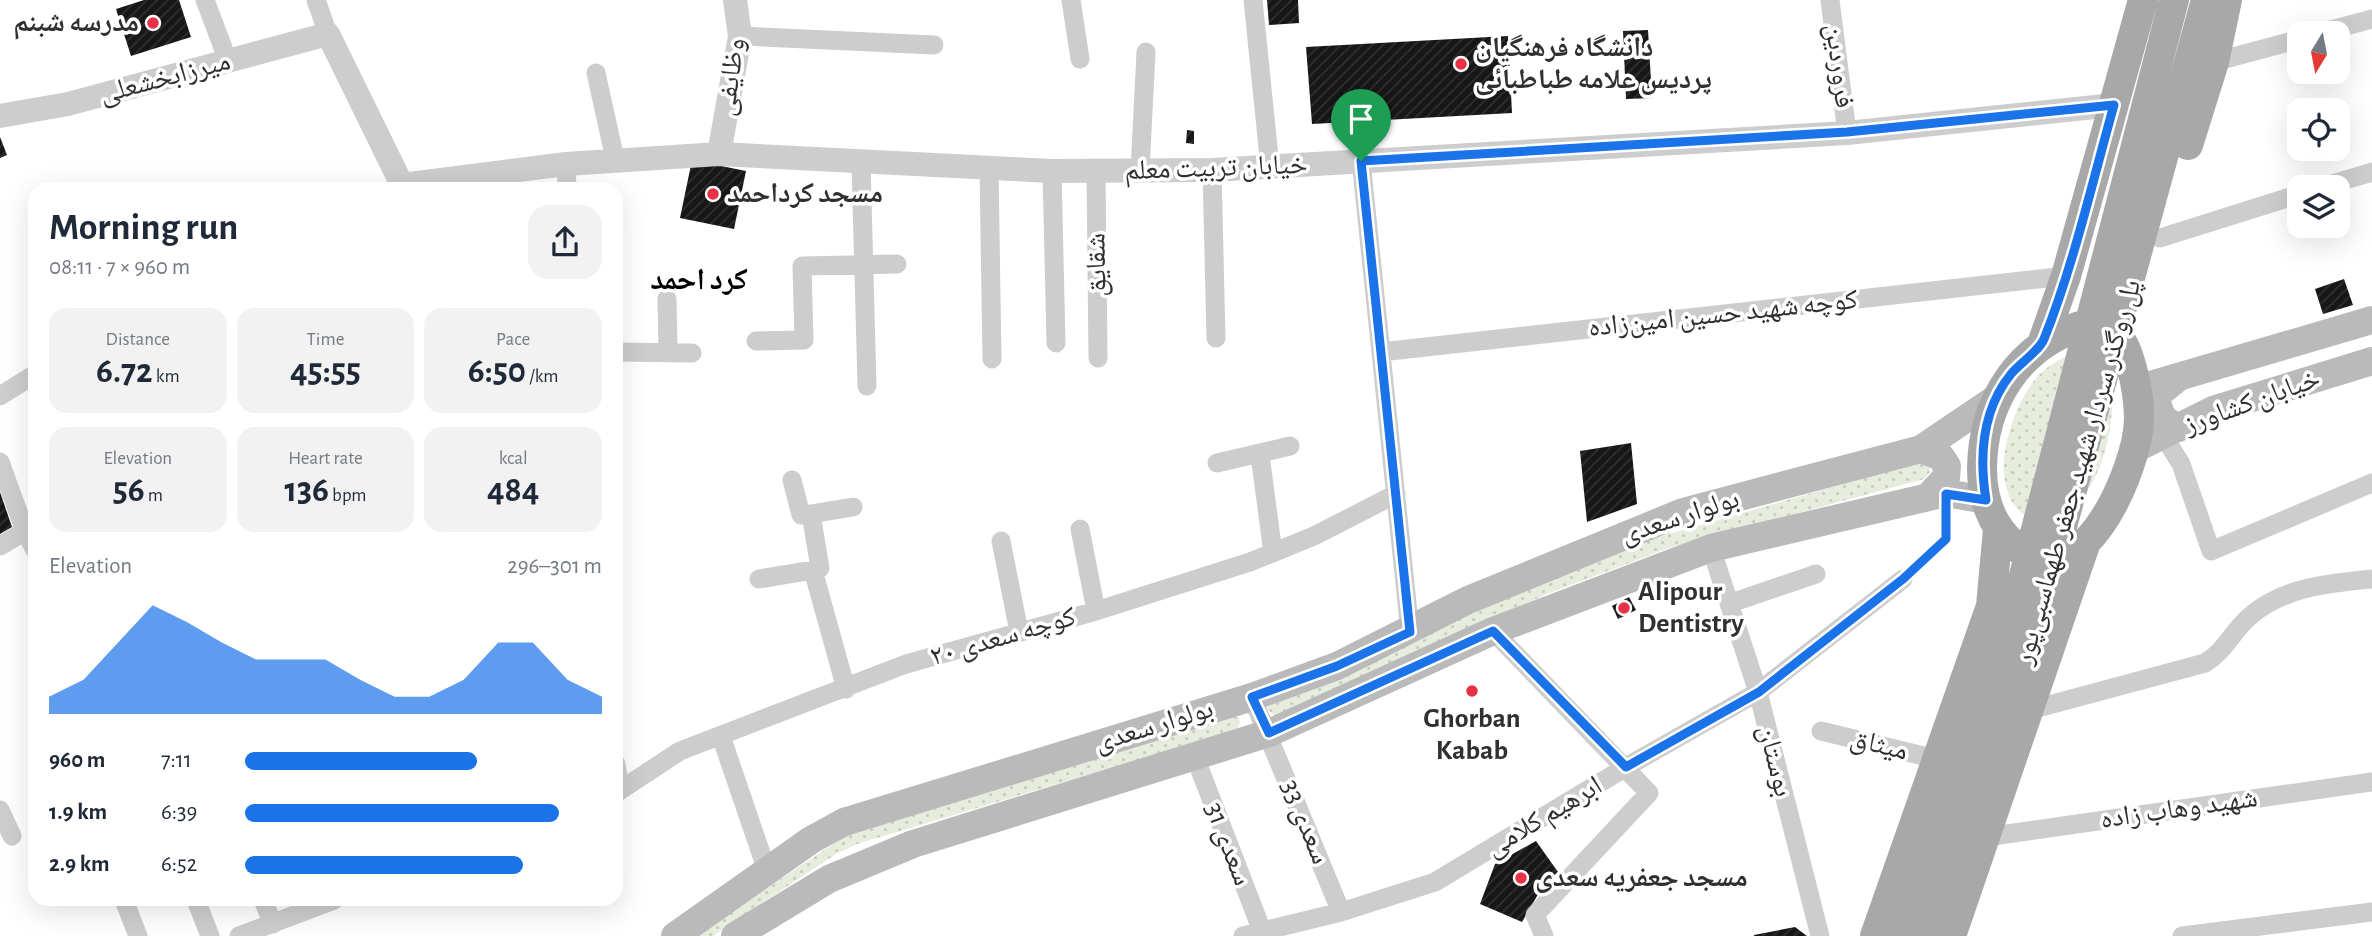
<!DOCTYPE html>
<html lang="en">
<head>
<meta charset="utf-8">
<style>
  :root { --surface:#fff; --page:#f2f2f3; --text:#1f2937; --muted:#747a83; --accent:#1a73e8 }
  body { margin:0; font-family:"Alegreya Sans","Noto Naskh Arabic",sans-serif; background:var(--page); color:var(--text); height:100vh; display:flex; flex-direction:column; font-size:26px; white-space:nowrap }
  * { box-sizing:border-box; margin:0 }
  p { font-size:23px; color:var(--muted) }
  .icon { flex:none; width:38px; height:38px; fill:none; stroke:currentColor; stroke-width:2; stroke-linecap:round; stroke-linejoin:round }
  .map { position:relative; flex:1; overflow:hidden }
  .details { position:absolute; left:28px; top:182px; width:595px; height:724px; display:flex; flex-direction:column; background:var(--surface); border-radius:21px; box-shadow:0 7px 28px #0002 }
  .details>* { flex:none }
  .needle { width:46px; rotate:190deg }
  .buttons { position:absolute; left:2287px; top:21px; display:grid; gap:14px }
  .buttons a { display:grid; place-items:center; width:63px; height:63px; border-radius:14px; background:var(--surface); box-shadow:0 7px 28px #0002; font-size:35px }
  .pin { position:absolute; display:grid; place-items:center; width:60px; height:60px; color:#fff; margin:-72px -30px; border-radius:50% 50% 50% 0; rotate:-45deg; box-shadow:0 0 7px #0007 }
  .pin .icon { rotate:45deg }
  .round { display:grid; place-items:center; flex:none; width:74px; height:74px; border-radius:21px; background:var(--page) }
  .head { display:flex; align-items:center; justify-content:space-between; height:119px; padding:0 21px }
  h1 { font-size:38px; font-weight:700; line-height:52px }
  .metrics { display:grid; grid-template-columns:repeat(3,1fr); gap:10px; height:119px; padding:7px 21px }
  .metrics div { display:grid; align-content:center; border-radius:18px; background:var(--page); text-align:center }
  .metrics b { font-size:35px; font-weight:700 }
  .metrics small { font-size:19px; font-weight:400 }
  .metrics p { font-size:19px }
  .chart { height:196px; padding:14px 21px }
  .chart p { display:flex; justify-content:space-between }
  .chart svg { width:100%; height:126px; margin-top:7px; fill:var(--accent); opacity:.7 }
  ul { padding:0 21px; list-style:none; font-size:23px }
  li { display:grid; grid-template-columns:112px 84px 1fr; align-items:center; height:52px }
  li i { height:18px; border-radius:9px; background:var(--accent) }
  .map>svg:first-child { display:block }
  .grass { fill:url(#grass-dots) }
  .building { fill:url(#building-hatch) }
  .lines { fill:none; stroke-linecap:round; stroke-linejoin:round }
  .path { stroke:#cdcdcd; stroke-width:3.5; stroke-dasharray:3.5 3.5; stroke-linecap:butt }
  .minor { stroke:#cdcdcd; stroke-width:19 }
  .tertiary { stroke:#cdcdcd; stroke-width:24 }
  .secondary { stroke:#bababa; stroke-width:28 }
  .primary { stroke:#a8a8a8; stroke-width:30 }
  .route-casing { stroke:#fff; stroke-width:14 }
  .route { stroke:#1a73e8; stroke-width:9 }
  .poi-dot { fill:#e73146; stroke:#fff; stroke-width:2.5 }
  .labels { text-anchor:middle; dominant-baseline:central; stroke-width:7; stroke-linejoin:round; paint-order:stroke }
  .poi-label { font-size:28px; font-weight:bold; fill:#303030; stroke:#fff; text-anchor:start }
  .street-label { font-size:28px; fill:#303030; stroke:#fff }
  .neighbourhood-label { font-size:30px; font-weight:bold; fill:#000; stroke:#fff }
</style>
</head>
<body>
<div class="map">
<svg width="2372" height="936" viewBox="0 0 2372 936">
  <defs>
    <pattern id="grass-dots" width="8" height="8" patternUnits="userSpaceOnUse" patternTransform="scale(1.75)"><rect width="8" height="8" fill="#e6eddd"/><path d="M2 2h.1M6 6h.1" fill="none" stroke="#c6ccbe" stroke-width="1.8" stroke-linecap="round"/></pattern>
    <pattern id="building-hatch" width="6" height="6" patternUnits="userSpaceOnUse" patternTransform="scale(1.75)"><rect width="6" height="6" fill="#171717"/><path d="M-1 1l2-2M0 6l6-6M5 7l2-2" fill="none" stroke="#303030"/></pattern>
  </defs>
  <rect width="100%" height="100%" fill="#fff"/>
  <!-- grass -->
  <path class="grass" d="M2076,352L2113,394C2112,430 2105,465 2085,495L2026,516C1983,488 2011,405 2039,375C2050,364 2062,358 2076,352Z
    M1913,464H1928L1930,472L1924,479L1669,548L1547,594L1276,717L1266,708L1277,699L1536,583L1662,536Z
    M1232,717H1238L1240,722L1238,728L1227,733L857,844L836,854L713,936H695L853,831Z"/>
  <!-- building -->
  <path class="building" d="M144,0H179L191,37L131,56L116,9Z
    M1267,0H1298L1299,23L1269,25Z
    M1648,30L1652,98L1626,99L1623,31Z
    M1508,36L1512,113L1312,124L1306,47Z
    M1187,130L1194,131V144L1186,143Z
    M0,137L7,155L0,158Z
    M692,160L746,171L734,229L680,218Z
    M2344,279L2353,305L2323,314L2315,289Z
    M1631,443L1637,504L1587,522L1580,451Z
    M0,492L12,527L0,534Z
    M1629,597L1636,610L1618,619L1612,606Z
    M1536,841L1558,872L1544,884L1522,922L1480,904L1495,864Z
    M1795,927L1807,936H1754V935Z"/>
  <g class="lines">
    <!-- path -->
    <path class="path" d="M1917,566L1946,539V517"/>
    <!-- minor -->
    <path class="minor" d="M205,0L228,61
      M316,0L328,34
      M1071,0L1080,59
      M1253,0L1270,167
      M1830,0L1847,133
      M2320,33L2372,19
      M740,36L934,45
      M2214,62L2300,39
      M596,73L615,159
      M1361,161L1410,632
      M861,163L867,386
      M566,164L567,189
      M989,169L992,359
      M1212,170L1216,338
      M1052,171L1056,343
      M1140,171L1146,52
      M1096,172L1098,358
      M2322,187L2372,172
      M2160,238L2300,194
      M667,299L668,352
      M756,341L804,340L802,266L897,264
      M616,352L692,353
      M1381,352L2066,276
      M0,396L35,374
      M2163,435L2181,464L2211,551L2372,483
      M1260,455L1273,553
      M0,462L25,531L35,550
      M1217,463L1290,446
      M792,480L801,515L811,514L820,568L813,570L846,689
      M811,514L853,507
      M1080,529L1096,611
      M1001,541L1019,632
      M0,546L25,531
      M1711,548L1758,692L1820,936
      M759,579L813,570
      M1731,603L1816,574
      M1493,631L1649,793L1535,915L1544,936
      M1252,697L1341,912
      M2030,710L2205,663C2225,651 2232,632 2249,617C2283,587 2329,583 2372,579
      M1821,731L1936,759
      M721,736L767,871
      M1195,757L1262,931
      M616,764L620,790
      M616,793L680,751L906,664L1096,611L1250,562L1314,536L1396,494
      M0,810L12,836
      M1986,837L2372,782
      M124,900L138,936
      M196,900L210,936
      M263,900L273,924
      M239,936L334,900
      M1243,936L1341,912L1435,882L1626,767L1758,692L1903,579
      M2182,936L2372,912"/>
    <!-- tertiary -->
    <path class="tertiary" d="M0,116L68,104L328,34L402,185L566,164L719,154L1052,171L1212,170L1847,133L2114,105
      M719,154L740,36L735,0"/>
    <!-- secondary -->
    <path class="secondary" d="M2179,377L2159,393L2157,404L2163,419L2179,428
      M2137,389L2372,320
      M1921,449L1941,457L1947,466L1946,478L1928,497
      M2135,449L2213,410L2372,361
      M675,936L811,840L844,822L1252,697L1337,666L1468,600L1683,512L1921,449L1995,399
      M735,936L829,879L913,844L1269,733L1493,631L1711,548L1946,493L1986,500"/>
    <!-- primary -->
    <path class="primary" d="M2188,145L2214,62L2227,0
      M2080,326C2093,328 2109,329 2119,339C2126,345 2129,359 2132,368C2137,389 2141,410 2138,431C2131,481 2078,604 2013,544C1991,525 1982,497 1982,468C1983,402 2017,348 2080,326Z
      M2042,344L2066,276L2143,0
      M1875,936L1991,606L1998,529
      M1900,936L2004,652L2174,0
      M1927,936L2026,658L2206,0
      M1951,936L2086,542"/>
  </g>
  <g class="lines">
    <!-- route casing -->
    <g class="route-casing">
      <path id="route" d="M2114,105C2092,183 2074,264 2044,339C2039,351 2020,363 2011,374C1982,410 1979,456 1986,500L1946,494V539L1903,579L1759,692L1626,767L1493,631L1269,733L1252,697L1337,666L1410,632L1361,161L1847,132Z"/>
    </g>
    <!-- route -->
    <use href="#route" class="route"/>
  </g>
  <!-- markers -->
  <g class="poi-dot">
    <circle cx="153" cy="23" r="7"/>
    <circle cx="1461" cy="64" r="7"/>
    <circle cx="713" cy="194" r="7"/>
    <circle cx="1624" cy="608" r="7"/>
    <circle cx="1472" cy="691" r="7"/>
    <circle cx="1521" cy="878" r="7"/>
  </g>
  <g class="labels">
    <!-- poi labels -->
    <g class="poi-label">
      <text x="139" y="23" text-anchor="end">مدرسه شبنم</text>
      <text x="1475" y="48">دانشگاه فرهنگیان<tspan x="1475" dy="32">پردیس علامه طباطبائی</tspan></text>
      <text x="727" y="194">مسجد کرداحمد</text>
      <text x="1638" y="592">Alipour<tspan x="1638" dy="32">Dentistry</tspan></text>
      <text x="1472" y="719" text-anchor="middle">Ghorban<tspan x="1472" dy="32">Kabab</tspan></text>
      <text x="1535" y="878">مسجد جعفریه سعدی</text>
    </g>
    <!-- street labels -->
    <g class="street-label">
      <text transform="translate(1839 66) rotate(83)">فروردین</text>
      <text transform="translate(731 77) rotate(-82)">وظایفی</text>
      <text transform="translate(165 78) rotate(-15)">میرزابخشعلی</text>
      <text transform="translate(1216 168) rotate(-2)">خیابان تربیت معلم</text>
      <text transform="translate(1097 265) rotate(-91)">شقایق</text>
      <text transform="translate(1723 314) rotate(-6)">کوچه شهید حسین امین‌زاده</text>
      <text transform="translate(2252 402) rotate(-20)">خیابان کشاورز</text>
      <text transform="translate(2078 472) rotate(-74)">پل روگذر سردار شهید جعفر طهماسبی‌پور</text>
      <text transform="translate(1680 517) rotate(-18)">بولوار سعدی</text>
      <text transform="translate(1003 637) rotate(-16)">کوچه سعدی ۲۰</text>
      <text transform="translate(1154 726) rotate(-17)">بولوار سعدی</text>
      <text transform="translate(1879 745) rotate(14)">میثاق</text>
      <text transform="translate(1775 761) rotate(76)">بوستان</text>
      <text transform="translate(2179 809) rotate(-8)">شهید وهاب زاده</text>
      <text transform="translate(1544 817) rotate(-31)">ابرهیم کلامی</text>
      <text transform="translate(1305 822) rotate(68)">سعدی 33</text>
      <text transform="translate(1228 844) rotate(69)">سعدی 31</text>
    </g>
    <!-- neighbourhood labels -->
    <g class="neighbourhood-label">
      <text x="699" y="280">کرد احمد</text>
    </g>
  </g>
</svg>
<div class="buttons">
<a><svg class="needle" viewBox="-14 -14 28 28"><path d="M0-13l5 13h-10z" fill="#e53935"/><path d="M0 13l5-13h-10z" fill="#747a83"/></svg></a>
<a><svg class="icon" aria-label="locate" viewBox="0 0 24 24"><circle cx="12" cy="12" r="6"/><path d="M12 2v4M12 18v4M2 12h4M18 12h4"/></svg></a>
<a><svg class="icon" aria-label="layers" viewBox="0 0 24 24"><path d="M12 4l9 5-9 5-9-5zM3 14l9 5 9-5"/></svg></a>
</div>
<div class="pin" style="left:1361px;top:161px;background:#1e9e55"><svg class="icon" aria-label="arrive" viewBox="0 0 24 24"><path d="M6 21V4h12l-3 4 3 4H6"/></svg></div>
<section class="details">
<div class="head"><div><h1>Morning run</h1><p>08:11 · 7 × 960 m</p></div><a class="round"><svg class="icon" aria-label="share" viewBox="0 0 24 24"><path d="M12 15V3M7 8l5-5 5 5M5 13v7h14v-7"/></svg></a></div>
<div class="metrics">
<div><p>Distance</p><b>6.72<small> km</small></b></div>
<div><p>Time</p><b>45:55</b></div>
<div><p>Pace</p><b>6:50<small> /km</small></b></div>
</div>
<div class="metrics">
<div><p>Elevation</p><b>56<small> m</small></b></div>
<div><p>Heart rate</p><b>136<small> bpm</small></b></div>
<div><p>kcal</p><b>484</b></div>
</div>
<div class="chart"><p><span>Elevation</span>296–301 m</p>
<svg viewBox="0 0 160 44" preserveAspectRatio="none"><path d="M0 44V38L10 32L20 19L30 6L40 12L50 19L60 25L70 25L80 25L90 32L100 38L110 38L120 32L130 19L140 19L150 32L160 38V44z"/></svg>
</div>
<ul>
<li><b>960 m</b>7:11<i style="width:65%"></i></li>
<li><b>1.9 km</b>6:39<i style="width:88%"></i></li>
<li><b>2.9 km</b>6:52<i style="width:78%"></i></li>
</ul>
</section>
</div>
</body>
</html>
